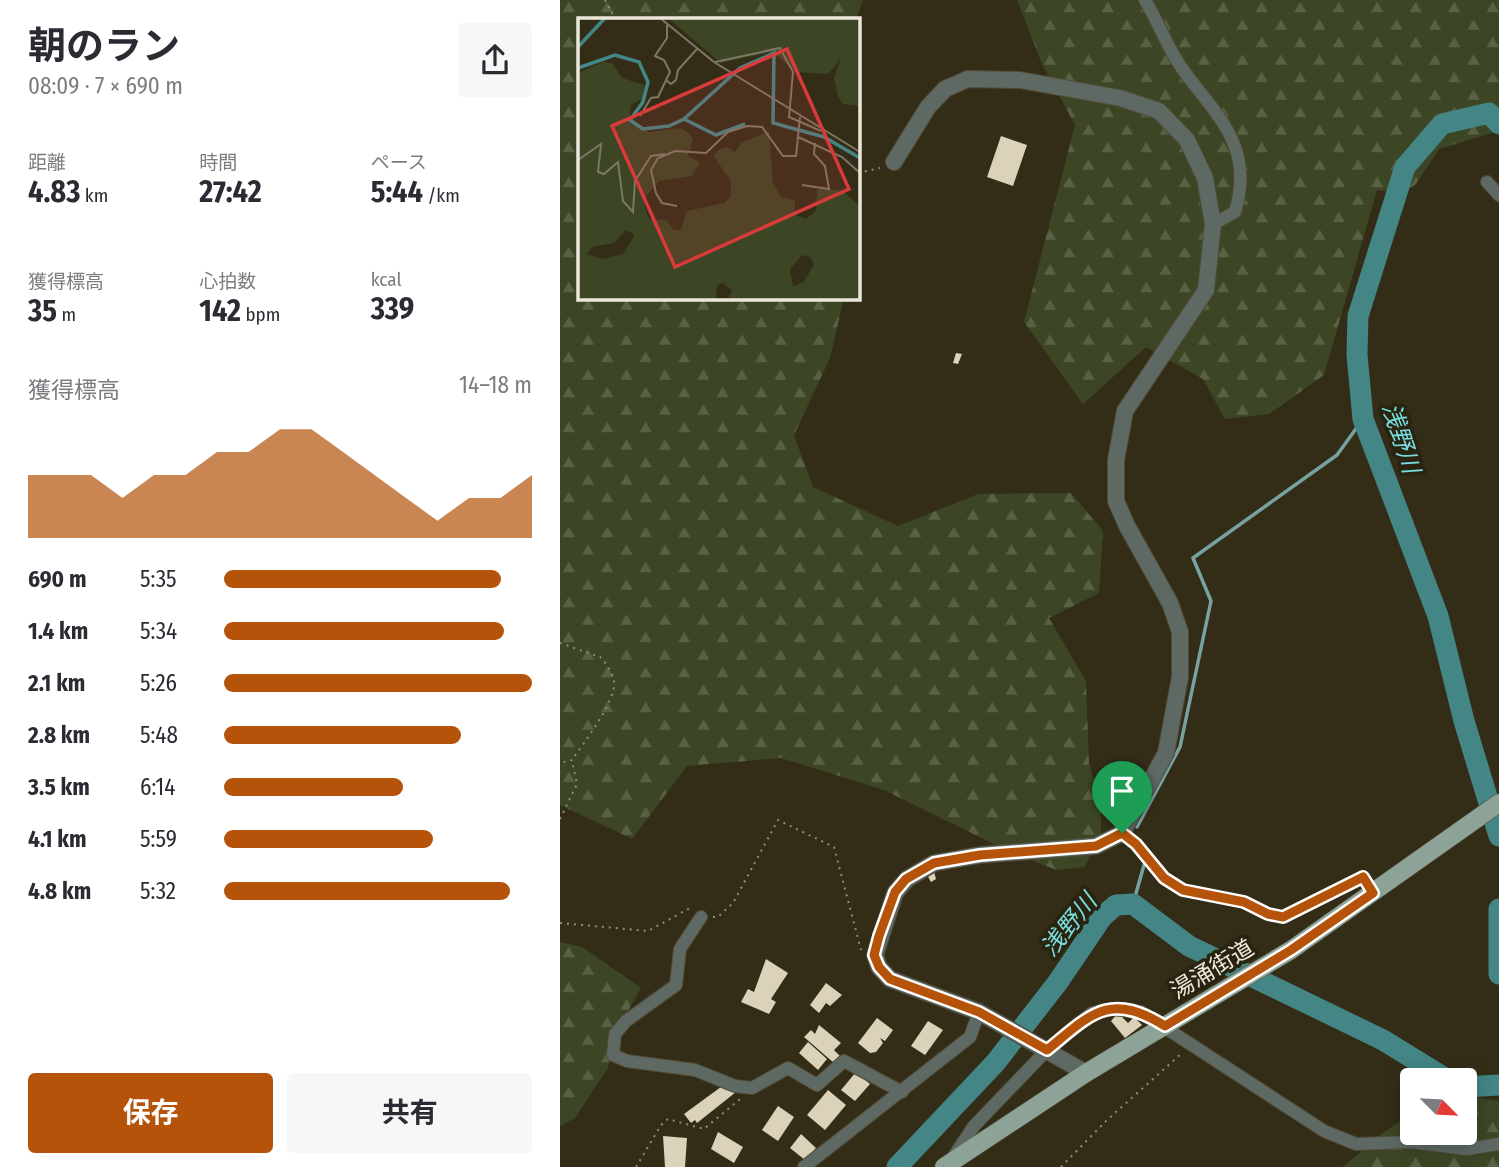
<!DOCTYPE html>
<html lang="ja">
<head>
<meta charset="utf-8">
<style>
  :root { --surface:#fff; --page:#f7f7f7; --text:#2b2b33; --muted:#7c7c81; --accent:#b45309 }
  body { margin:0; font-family:"Fira Sans Condensed","Noto Sans JP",sans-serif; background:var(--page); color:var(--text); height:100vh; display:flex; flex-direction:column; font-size:26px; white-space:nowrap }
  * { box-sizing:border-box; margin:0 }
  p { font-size:23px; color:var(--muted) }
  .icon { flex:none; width:38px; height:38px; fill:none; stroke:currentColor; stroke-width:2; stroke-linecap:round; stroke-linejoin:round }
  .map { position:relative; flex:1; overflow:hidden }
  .details { display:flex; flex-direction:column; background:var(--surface); width:560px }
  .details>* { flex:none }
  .needle { width:46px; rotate:114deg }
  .controls { position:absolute; left:840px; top:1068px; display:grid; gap:14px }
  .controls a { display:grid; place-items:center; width:77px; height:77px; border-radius:7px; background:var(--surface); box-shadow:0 4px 18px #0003; font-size:35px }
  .pin { position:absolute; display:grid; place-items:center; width:60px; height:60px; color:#fff; margin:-72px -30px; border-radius:50% 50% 50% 0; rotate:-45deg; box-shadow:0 0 7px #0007 }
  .pin .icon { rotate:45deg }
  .round { display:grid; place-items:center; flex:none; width:74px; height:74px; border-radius:7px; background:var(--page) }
  .head { display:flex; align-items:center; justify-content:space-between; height:119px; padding:0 28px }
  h1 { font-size:38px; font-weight:700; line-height:52px }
  .stats { display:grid; grid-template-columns:repeat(3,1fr); gap:10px; height:119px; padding:7px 28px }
  .stats div { display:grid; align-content:center }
  .stats b { font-size:30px; font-weight:700 }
  .stats small { font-size:19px; font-weight:400 }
  .stats p { font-size:19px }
  .chart { height:196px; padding:14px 28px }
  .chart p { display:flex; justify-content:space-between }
  .chart svg { width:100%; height:126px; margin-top:7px; fill:var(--accent); opacity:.7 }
  .cta { display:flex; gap:14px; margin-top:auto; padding:14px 28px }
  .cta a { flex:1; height:80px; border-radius:7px; background:var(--accent); color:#fff; font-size:28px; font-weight:700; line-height:80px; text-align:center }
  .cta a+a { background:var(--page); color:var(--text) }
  ul { padding:0 28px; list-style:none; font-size:23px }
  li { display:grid; grid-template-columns:112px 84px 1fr; align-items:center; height:52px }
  li i { height:18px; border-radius:9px; background:var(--accent) }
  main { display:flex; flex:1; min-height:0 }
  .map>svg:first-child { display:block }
  .forest { fill:url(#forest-firs) }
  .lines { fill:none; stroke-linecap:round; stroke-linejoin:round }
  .stream { stroke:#76a2a0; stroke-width:3.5 }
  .river { stroke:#448586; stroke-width:21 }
  .building { fill:#dad2b9 }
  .minor-casing { stroke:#504b37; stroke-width:14 }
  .tertiary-casing { stroke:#504b37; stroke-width:18 }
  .primary-casing { stroke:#504b37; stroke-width:19 }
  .path { stroke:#908b7b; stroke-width:2; stroke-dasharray:2 5; stroke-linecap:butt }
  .minor { stroke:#5e6963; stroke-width:12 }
  .tertiary { stroke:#5e6963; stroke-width:16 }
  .primary { stroke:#8da398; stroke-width:18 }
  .route-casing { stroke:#fff; stroke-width:14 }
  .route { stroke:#b45309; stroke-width:9 }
  .labels { text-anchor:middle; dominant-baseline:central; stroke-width:7; stroke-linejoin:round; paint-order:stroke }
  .street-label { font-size:23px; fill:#ebe7db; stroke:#29230f }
  .water-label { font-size:24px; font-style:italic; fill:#77dee0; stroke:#29230f }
  .inset-river { fill:none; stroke:#448586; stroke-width:3.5 }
  .inset-road { fill:none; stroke:#7d7766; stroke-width:2 }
  .view { fill:#d83b3a; fill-opacity:0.15; stroke:#d83b3a; stroke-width:3.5 }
  .inset-edge { fill:none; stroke:#ebe7db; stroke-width:3.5 }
</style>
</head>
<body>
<main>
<section class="details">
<div class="head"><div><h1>朝のラン</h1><p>08:09 · 7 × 690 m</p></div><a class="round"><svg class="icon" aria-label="share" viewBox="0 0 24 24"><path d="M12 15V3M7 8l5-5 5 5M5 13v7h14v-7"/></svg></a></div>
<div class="stats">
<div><p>距離</p><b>4.83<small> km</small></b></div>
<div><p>時間</p><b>27:42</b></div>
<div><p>ペース</p><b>5:44<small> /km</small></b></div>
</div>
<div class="stats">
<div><p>獲得標高</p><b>35<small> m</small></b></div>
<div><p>心拍数</p><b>142<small> bpm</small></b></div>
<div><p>kcal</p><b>339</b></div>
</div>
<div class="chart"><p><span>獲得標高</span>14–18 m</p>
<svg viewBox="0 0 160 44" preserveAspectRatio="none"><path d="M0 44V22L10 22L20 22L30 30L40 22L50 22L60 14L70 14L80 6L90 6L100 14L110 22L120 30L130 38L140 30L150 30L160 22V44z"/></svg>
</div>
<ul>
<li><b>690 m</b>5:35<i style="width:90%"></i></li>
<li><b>1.4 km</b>5:34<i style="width:91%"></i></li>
<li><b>2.1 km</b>5:26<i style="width:100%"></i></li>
<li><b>2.8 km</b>5:48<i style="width:77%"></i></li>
<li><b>3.5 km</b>6:14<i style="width:58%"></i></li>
<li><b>4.1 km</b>5:59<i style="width:68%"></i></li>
<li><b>4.8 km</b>5:32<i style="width:93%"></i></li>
</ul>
<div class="cta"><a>保存</a><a>共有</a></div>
</section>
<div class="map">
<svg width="939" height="1167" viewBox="0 0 939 1167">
  <defs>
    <pattern id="forest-firs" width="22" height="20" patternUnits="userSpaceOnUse" patternTransform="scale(1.75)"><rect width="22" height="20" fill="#3c4624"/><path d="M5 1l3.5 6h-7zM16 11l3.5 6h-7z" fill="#586143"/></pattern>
  </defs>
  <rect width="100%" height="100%" fill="#332d18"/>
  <!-- forest -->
  <path class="forest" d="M0,0H303L296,19H19V298H284L270,358L234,435L253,487L338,526L418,494L511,493L543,531L539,593L489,618L526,681L529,764L541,803V838L524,867L496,870L444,849L324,790L221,758L127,766L72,839L0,805Z
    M457,0H939V131L879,149L856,184L842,194L817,190L764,375L709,414L665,419L643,379L586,347L523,404L464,322L515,125L482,64Z
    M0,942L22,947L81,988L55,1034L48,1068L15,1118L0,1126Z
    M905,1096L939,1101V1167H783L824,1132L852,1114V1132H905Z"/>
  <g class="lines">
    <!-- stream -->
    <path class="stream" d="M577,827L620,747L651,601L633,558L777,455L803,419
      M573,904L584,865"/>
    <!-- river -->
    <path class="river" d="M939,124L929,113L882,124L845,167L798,316L797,355L803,419L878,616L904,721L939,836
      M939,909V974
      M905,1087L939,1085
      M337,1167L436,1062L498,982L542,917L556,905L573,904L629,946L823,1040L888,1080"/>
  </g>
  <!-- building -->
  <path class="building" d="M441,136L467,145L453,186L427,177Z
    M396,353L402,354L398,364L393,363Z
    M374,872L376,879L371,882L367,875Z
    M206,959L228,973L211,999L216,1002L209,1014L181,1002L188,989L194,992Z
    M266,983L282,995L270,1006L266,1003L259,1013L250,1005Z
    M558,1013L568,1023L574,1017L582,1025L565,1038L551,1021Z
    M317,1018L333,1030L325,1041L320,1038L323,1043L316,1052L310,1053L298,1043Z
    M368,1021L383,1030L365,1055L351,1046Z
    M259,1025L281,1043L274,1050L280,1056L274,1063L244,1037L251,1030L255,1034Z
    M248,1042L267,1059L258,1070L239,1053Z
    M296,1072L310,1084L295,1101L281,1090Z
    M165,1084L172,1086L176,1092L137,1123L135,1120L131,1123L124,1114Z
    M268,1090L286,1105L265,1130L247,1115Z
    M218,1106L234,1117L218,1141L202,1130Z
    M158,1132L183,1147L174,1163L151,1149Z
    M241,1134L256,1148L245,1160L230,1148Z
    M103,1136L127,1138L125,1167H105Z"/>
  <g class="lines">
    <!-- minor casing -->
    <g class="minor-casing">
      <path id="minor" d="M585,0C598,22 607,46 621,67C656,116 695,145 675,212L653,224
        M927,182L939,195
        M141,917L120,949L116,985L66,1021L55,1034L53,1055L67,1061L135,1070L175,1086L192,1088L228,1068L257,1085L284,1061L342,1092
        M394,1156L414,1126L487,1050L532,1013L552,1009L581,1012L764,1131L796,1144L850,1142L907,1149L939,1144
        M244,1167L410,1037L419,1012"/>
    </g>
    <!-- tertiary casing -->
    <g class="tertiary-casing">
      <path id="tertiary" d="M334,162L368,107L385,89L408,79L460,80L560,98L599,111L627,140L645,178L653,224L646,290L565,411L556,460V501L567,526L610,603L620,632V677L606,753L562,833L536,846L420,855L374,863L347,879L335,893L315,955L319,967L330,979L419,1012L526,1073"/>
    </g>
    <!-- primary casing -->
    <g class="primary-casing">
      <path id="primary" d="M384,1167L526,1073L731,950L939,803"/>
    </g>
    <!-- path -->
    <path class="path" d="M45,0L55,19
      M298,173L320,168
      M0,643L40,657C45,662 53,673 54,681C57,700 23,744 12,760L0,763
      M0,819L17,784L12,761
      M573,842L604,878L623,889L684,902L708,914L723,917L803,877L805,880
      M153,917H158L173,903L218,820L274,847L301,950
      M0,923L88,931L130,908L132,910
      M76,1167L101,1125L108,1119L144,1129L180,1099
      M501,1167L546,1121L622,1053"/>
    <!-- minor -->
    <use href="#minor" class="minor"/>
    <!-- tertiary -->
    <use href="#tertiary" class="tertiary"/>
    <!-- primary -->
    <use href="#primary" class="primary"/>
  </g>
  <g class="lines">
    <!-- route casing -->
    <g class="route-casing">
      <path id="route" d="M562,833L576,844L604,878L623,890L684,902L708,914L723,917L803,877L813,893L731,950L605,1026C549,991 531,1014 487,1050L419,1012L330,979L319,967L314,955L319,936L335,892L346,879L374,863L420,855L536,846Z"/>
    </g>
    <!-- route -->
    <use href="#route" class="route"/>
  </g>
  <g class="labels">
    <!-- street labels -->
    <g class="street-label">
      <text transform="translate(652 969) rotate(-31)">湯涌街道</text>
    </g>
    <!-- water labels -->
    <g class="water-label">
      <text transform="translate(841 438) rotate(72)">浅野川</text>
      <text transform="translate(509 925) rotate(-51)">浅野川</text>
    </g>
  </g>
  <!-- overview -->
  <g transform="translate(18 18)">
    <rect width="282" height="282" fill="#332d18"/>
    <path d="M90,0H282V88L265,86L260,79L256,60L263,40L250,56L218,54L194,34L143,45ZM25,44L34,45L44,60L66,67V80L53,87L52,97L60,107L71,114L102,110L111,115L115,121L110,138L122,144L114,158L81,163L65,182L71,201L88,202L96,212H103L109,193L146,185L153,178V163L136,139L140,132L149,129L157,134L163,125L191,113L195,165L203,179L217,182V197L228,201L238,193L239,171L263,172L282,188V281H150L154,272L144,265L139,267L138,281H0V55ZM48,212L57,217L45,236L25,241L9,236L14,229L36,225ZM224,237L232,239L236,246L226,264L215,268L212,251Z" fill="#3c4624" fill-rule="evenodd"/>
    <path class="inset-river" d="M0,29L27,0M0,50L37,37L61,44L70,64L65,84L52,102L65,111L91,108L106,101L162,50L196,35L195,105L246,119L282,140M106,101L138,117L167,106"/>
    <path class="inset-road" d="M82,0L136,44L282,134M137,44L202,30L215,54L211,99L243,113M88,62L93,66L98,62L100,52L119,31M62,98L73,80L80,79L92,54L86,42L77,38L89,20V7M220,119L264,139L282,155M0,142L23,126L20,154L26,156L40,144L45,183L55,194L57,163L73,138L87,136M224,167L251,171L247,148L236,136L237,125M99,188L84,185L78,175L73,152L80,140L97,133L128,135L150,114L169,108L184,109L205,138H218L222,99"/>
    <path class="view" d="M209,31L271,171L97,249L34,108Z"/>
    <rect width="282" height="282" class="inset-edge"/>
  </g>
</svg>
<div class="controls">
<a><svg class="needle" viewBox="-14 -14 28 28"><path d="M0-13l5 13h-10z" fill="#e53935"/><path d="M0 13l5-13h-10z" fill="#7c7c81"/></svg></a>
</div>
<div class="pin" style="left:562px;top:833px;background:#1e9e55"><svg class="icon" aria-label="arrive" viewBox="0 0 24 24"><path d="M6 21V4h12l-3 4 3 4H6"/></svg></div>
</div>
</main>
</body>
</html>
